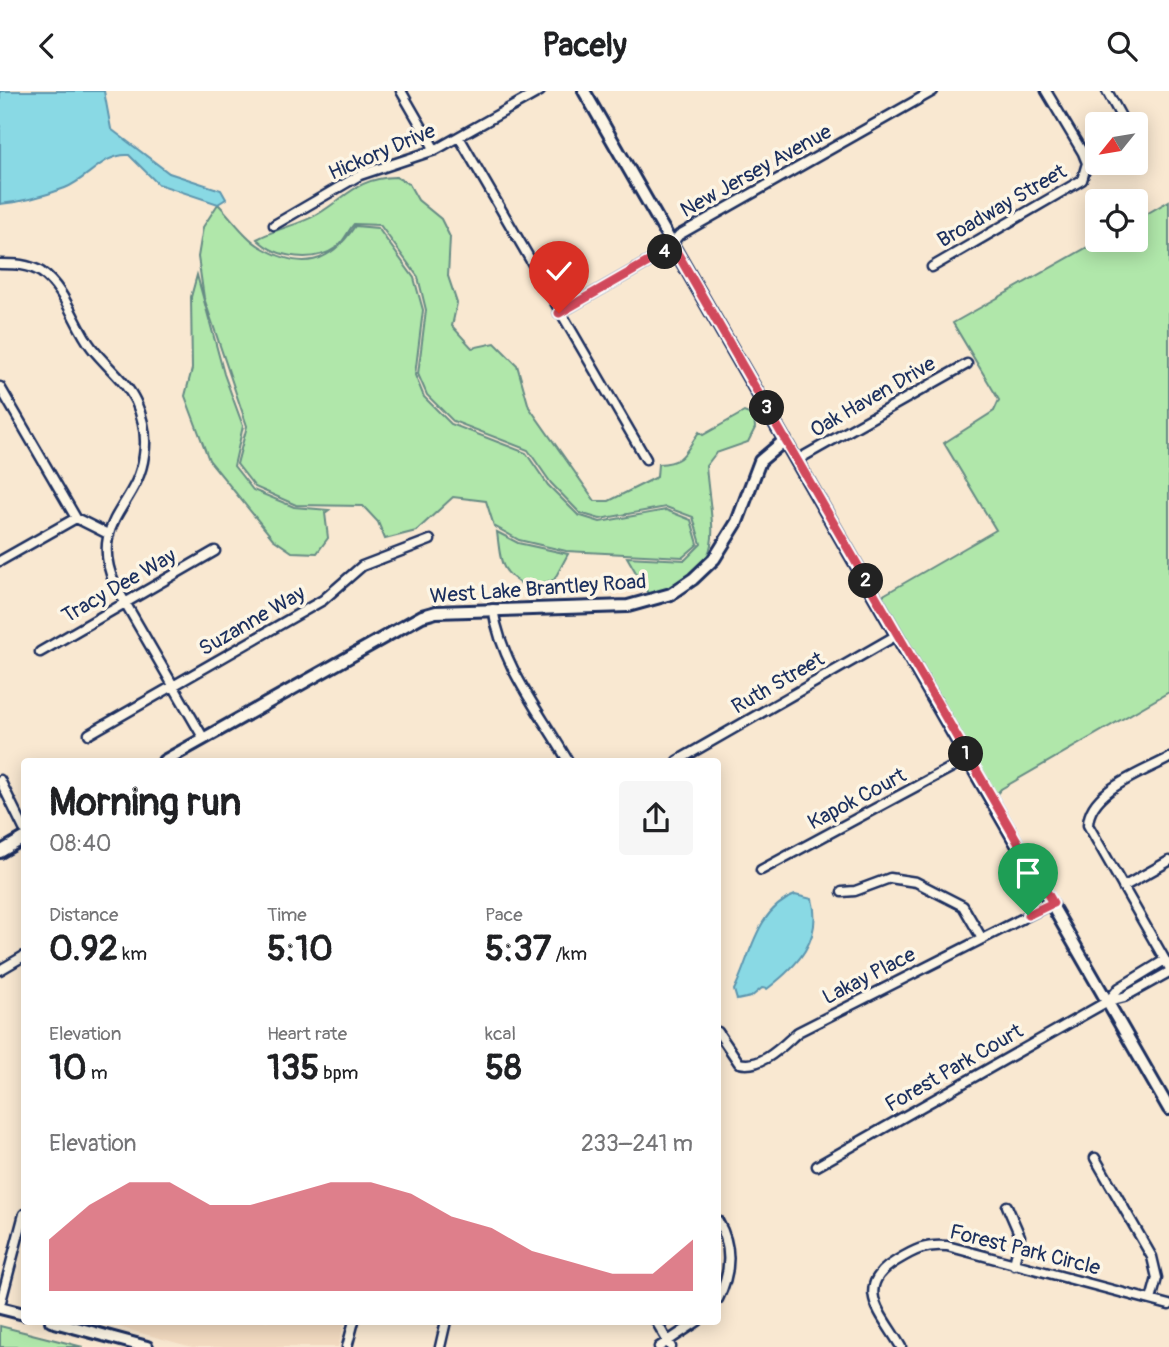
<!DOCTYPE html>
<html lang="en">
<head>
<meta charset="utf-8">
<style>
  :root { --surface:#fff; --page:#f6f6f6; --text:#202124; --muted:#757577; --accent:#d1495b }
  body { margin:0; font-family:Pangolin,sans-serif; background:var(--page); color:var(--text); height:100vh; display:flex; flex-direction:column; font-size:26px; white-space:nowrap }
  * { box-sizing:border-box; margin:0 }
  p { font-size:23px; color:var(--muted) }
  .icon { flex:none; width:38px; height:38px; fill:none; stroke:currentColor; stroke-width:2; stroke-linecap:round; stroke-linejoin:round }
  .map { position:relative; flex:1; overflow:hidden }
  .details { position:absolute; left:21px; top:667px; width:700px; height:567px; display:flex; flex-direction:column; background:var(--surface); border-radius:7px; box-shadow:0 4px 18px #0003 }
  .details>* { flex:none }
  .needle { width:46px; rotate:240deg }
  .controls { position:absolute; left:1085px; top:21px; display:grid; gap:14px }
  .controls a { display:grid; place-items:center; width:63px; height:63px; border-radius:7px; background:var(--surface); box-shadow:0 4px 18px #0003; font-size:35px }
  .pin { position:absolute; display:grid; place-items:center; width:60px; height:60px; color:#fff; margin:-72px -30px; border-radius:50% 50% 50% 0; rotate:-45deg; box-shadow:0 0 7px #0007 }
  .pin .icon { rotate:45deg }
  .km { position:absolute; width:35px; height:35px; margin:-18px; border-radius:50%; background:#222; color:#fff; font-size:19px; line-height:35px; text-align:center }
  .round { display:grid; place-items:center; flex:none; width:74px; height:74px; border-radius:7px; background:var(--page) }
  .summary { display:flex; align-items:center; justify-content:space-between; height:119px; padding:0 28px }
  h1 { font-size:38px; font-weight:700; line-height:52px }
  .figures { display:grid; grid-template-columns:repeat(3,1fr); gap:10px; height:119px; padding:7px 28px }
  .figures div { display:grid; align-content:center }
  .figures b { font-size:35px; font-weight:700 }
  .figures small { font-size:19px; font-weight:400 }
  .figures p { font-size:19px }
  .chart { height:196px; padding:14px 28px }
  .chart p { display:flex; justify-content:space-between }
  .chart svg { width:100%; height:126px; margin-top:7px; fill:var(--accent); opacity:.7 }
  header { display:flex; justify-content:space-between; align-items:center; height:91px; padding:0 28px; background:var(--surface); font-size:32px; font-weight:700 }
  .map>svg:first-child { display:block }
  .built { fill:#f3dbc1 }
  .green { fill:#b0e7aa; stroke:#668b84; stroke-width:2 }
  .water { fill:#89d9e4; stroke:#5d95ae; stroke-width:2 }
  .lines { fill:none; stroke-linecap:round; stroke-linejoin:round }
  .street-casing { stroke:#1b2f5e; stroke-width:13 }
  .secondary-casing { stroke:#1b2f5e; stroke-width:16 }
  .street { stroke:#fcf5e5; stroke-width:8 }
  .secondary { stroke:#fcf5e5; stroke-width:10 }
  .route-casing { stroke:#fff; stroke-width:14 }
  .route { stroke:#d1495b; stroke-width:9 }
  .labels { text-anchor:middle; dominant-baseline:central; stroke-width:7; stroke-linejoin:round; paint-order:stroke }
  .street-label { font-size:21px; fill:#1b2f5e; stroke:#fcf5e5 }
</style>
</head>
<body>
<header><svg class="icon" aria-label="back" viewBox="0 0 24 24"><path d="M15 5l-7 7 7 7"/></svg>Pacely<svg class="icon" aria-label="search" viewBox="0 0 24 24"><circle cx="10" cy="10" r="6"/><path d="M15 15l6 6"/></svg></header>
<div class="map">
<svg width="1169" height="1256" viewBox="0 0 1169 1256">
  <rect width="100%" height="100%" fill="#f9e8d1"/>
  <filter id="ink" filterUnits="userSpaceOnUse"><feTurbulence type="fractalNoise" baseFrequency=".0143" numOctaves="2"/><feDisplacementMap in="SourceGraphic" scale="14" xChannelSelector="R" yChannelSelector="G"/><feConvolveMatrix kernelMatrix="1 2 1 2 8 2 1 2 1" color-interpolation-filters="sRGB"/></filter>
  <g filter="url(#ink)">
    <!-- built -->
    <path class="built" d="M97,1230H345L338,1256H192Z"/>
    <!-- green -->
    <path class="green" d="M396,86L409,93L418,109L441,128L450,146L448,185L457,212L452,235L472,257L495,252L517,274L529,316L595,410H609L657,386L658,373C686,372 685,360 699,341L703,344L744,321L754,325L755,337L748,351L716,362L706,375C712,449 731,472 650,506L627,466L685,469L701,453L693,426L666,416L600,428L580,422L551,392L528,359L453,330L427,304L418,283L426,219L418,186L380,134L354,133C348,140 344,150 337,156C315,172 277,168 257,148C277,137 300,134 318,123C348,105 357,87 396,86Z
      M1169,110V601L1001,698L995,705L880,506L996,439L944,352L994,320L999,309L953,232L1100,149H1136V129Z
      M218,113C231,126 245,147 261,156C302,180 330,173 355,135L378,137L414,187L423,219L415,284L424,306L451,333L526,362L548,394L578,424L600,431L666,419L691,429L698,453L683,466L566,460L519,449L494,435L486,410L453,406L416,440L385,448L378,431L363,415L296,414L255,396L237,373L247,335L204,207L198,166L203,136Z
      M197,184L224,283L243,335L234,375L253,399L294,416L329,419L325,422L328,447L317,462L292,461L273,448L209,369L185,305L192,278L191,206Z
      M497,441L518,452L568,463L554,489L527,496C499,480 501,472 497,441Z
      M0,1235L83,1256H0Z"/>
    <!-- water -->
    <path class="water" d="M0,0H104L111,38L169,82L221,99L226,108L218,113L158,93L129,64C104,62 88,88 65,97C44,105 22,111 0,113Z
      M795,804L812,808C823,849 797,875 767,898L762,897L751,906L737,909L734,899C751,866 755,819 795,804Z"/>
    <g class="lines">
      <!-- street casing -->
      <g class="street-casing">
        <path id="street" d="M401,0L435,59
          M1107,0L1125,33
          M459,46L646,368
          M1136,51L1140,59
          M274,134L360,84L435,59L540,0
          M0,173C15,173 28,173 41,181C66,198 74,234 92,257C106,275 126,290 136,311C143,327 147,346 144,364C138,416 87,430 115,494L204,648
          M932,176L1082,89L1087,72L1083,62L1046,0
          M559,222L664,162L679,144L933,0
          M0,296L76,427L108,443
          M797,369L967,273
          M0,470L76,427
          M493,518C502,576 540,621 568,670
          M40,561L215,460
          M89,643L323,509L362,475L430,449
          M1169,667C1142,682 1089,699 1088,734L1169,876
          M677,670L897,544
          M0,689L24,738
          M761,779L969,667
          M1123,796L1169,770
          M842,801L855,800L890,787L916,791L963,815L981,846
          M0,879L24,865
          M1108,910L1119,897L1165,869
          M718,941L739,972C762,978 782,955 798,941L1053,812
          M1095,1067L1152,1166L1157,1187L1151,1209
          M817,1075L1108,910L1124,906L1169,881
          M1007,1115L1020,1145L1014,1174
          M718,1130C733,1156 731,1182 718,1208
          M0,1214L24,1123
          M656,1230L671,1256
          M347,1256L354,1230
          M440,1256L446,1230
          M659,1256L698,1230
          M901,1256C882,1223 852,1196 896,1170C914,1159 925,1153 947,1155L1169,1214"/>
      </g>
      <!-- secondary casing -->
      <g class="secondary-casing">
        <path id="secondary" d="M584,0L1169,1018
          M164,670L422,525L436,521L628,515L671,503L693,488L714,468L737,431L760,370L785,349
          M0,761L24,747
          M0,1217L24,1223
          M51,1230L147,1256"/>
      </g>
      <!-- street -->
      <use href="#street" class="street"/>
      <!-- secondary -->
      <use href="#secondary" class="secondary"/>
    </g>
  </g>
  <g class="lines" filter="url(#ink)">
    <!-- route casing -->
    <g class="route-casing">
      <path id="route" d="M559,222L664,162L672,153L1053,812L1028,824"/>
    </g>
    <!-- route -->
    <use href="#route" class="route"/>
  </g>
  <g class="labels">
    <!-- street labels -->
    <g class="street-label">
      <text transform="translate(382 61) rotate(-23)">Hickory Drive</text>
      <text transform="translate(756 80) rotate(-29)">New Jersey Avenue</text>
      <text transform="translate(1002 115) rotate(-30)">Broadway Street</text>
      <text transform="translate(873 306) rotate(-30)">Oak Haven Drive</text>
      <text transform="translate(119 495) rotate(-30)">Tracy Dee Way</text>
      <text transform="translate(538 498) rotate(-4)">West Lake Brantley Road</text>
      <text transform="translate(252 530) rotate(-30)">Suzanne Way</text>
      <text transform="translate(778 592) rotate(-30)">Ruth Street</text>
      <text transform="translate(857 708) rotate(-28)">Kapok Court</text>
      <text transform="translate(869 885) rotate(-27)">Lakay Place</text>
      <text transform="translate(954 977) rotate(-30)">Forest Park Court</text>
      <text transform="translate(1025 1159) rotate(14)">Forest Park Circle</text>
    </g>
  </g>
</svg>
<div class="controls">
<a><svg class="needle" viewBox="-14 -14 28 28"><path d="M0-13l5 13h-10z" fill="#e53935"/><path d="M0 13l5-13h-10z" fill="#757577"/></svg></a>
<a><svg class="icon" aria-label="locate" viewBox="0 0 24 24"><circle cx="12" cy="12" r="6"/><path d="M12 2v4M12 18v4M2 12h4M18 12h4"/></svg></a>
</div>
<div class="pin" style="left:1028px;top:824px;background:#1e9e55"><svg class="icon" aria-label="arrive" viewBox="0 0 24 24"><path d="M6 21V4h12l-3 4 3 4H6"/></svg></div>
<div class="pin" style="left:559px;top:222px;background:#d93025"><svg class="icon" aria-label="check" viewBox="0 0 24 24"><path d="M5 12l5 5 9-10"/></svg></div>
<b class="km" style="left:966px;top:663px">1</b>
<b class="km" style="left:866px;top:490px">2</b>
<b class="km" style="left:767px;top:317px">3</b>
<b class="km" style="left:665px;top:161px">4</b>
<section class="details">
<div class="summary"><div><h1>Morning run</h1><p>08:40</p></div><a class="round"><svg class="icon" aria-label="share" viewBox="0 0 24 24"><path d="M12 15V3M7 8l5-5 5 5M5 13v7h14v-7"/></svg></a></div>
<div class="figures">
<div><p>Distance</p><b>0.92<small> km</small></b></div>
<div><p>Time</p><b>5:10</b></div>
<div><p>Pace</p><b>5:37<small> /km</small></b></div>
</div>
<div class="figures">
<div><p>Elevation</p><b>10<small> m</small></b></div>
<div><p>Heart rate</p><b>135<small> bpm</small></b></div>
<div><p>kcal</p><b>58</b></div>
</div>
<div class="chart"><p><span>Elevation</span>233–241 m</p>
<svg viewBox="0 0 160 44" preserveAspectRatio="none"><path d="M0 44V26L10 14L20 6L30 6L40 14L50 14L60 10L70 6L80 6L90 10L100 18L110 22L120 30L130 34L140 38L150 38L160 26V44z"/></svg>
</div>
</section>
</div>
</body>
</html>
